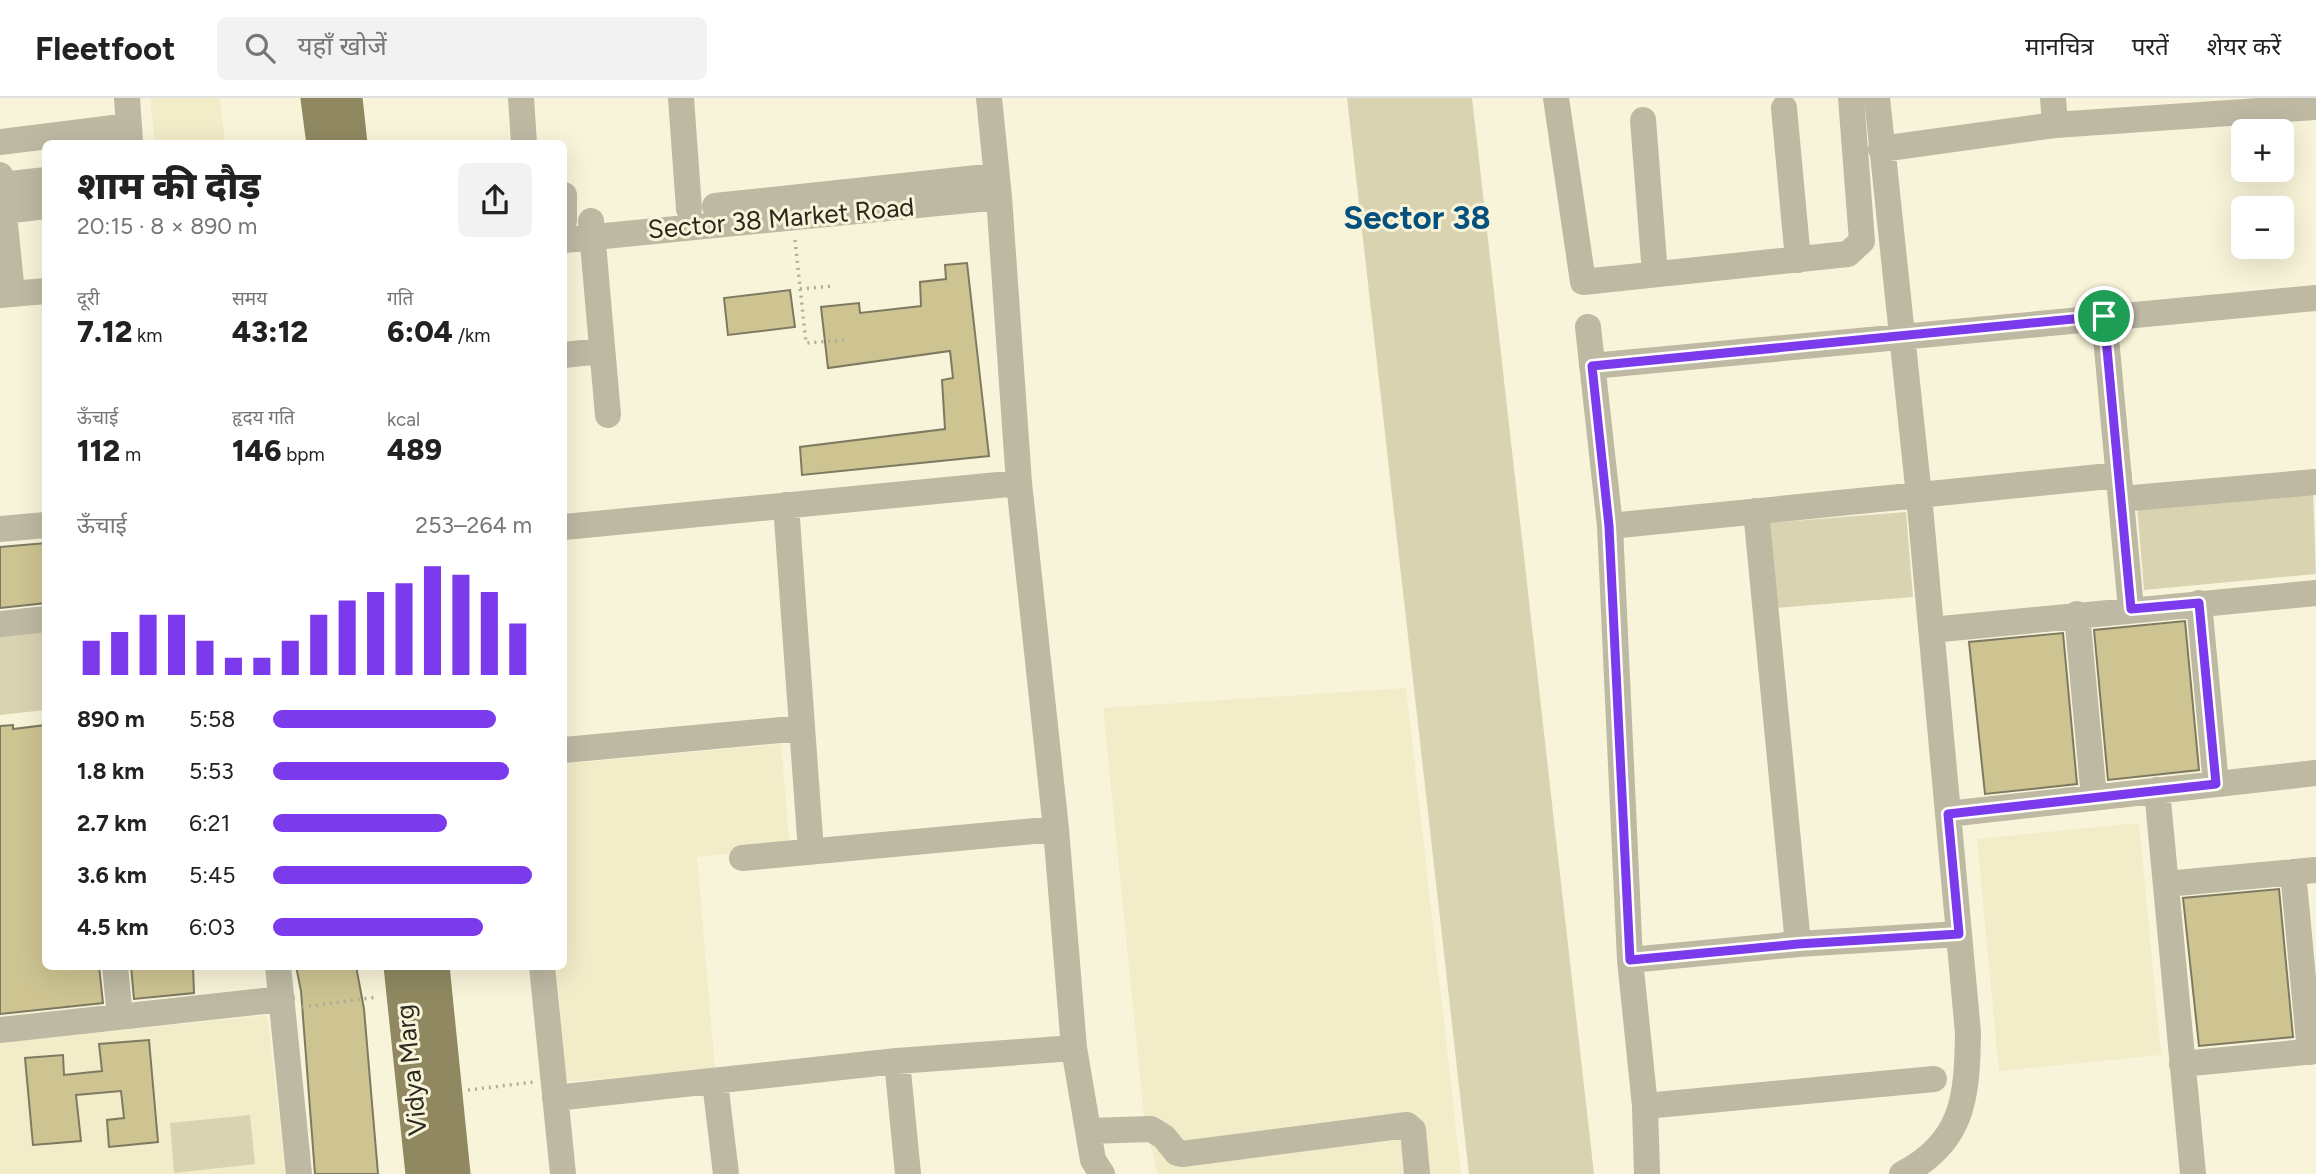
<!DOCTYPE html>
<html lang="hi">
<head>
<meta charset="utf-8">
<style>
  :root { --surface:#fff; --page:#f2f2f2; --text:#222; --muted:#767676; --line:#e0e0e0; --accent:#7c3aed }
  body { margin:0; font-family:Figtree,"Noto Sans Devanagari",sans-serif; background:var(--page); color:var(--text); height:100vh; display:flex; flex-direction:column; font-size:26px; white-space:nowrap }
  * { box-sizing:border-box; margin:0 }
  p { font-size:23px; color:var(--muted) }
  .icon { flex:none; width:38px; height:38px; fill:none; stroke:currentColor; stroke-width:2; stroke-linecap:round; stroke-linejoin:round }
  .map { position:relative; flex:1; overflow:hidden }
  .details { position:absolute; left:42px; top:42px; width:525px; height:830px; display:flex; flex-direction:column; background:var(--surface); border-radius:10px; box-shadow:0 7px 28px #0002 }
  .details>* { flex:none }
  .buttons { position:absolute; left:2231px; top:21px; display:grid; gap:14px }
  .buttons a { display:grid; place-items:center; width:63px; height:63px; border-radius:10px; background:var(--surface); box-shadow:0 7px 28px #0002; font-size:35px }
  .pin { position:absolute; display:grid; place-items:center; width:60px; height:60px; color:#fff; margin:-30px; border:4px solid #fff; border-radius:50%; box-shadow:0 2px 7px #0007 }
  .round { display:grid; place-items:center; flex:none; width:74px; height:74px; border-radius:10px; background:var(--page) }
  .headline { display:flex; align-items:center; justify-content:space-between; height:119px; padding:0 35px }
  h1 { font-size:38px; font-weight:800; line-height:52px }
  .figures { display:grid; grid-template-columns:repeat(3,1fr); gap:10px; height:119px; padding:7px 35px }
  .figures div { display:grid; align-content:center }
  .figures b { font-size:30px; font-weight:800 }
  .figures small { font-size:19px; font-weight:400 }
  .figures p { font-size:19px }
  .chart { height:196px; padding:14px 35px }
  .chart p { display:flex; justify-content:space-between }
  .chart svg { width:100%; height:126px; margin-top:7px; stroke:var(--accent); stroke-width:6 }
  ul { padding:0 35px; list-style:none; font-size:23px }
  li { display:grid; grid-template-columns:112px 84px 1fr; align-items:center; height:52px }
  li i { height:18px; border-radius:9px; background:var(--accent) }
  header { display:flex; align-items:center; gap:42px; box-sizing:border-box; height:98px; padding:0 35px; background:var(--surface); border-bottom:2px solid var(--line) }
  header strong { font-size:33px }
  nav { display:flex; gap:38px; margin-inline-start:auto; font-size:24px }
  .search { width:490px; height:63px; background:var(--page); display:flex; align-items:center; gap:18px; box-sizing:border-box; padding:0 24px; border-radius:10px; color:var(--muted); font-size:26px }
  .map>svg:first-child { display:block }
  .built { fill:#f2ecc9 }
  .green { fill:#d9d3b1 }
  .building { fill:#cdc492; stroke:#7e7a62; stroke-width:2 }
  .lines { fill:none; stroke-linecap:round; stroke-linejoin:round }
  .path { stroke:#afac97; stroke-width:3.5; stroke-dasharray:2 5; stroke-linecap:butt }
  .minor { stroke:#bdb9a3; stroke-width:26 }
  .major { stroke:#8f8860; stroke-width:33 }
  .route-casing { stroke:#fff; stroke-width:14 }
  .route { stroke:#7c3aed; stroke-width:9 }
  .labels { text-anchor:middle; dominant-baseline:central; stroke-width:6; stroke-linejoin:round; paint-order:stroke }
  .street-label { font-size:26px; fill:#2b291f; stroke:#f8f4d9 }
  .district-label { font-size:33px; font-weight:bold; fill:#06507e; stroke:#f8f4d9 }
</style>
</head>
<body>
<header>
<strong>Fleetfoot</strong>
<div class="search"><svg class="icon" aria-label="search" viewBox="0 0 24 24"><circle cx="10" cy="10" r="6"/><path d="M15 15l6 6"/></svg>यहाँ खोजें</div>
<nav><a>मानचित्र</a><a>परतें</a><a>शेयर करें</a></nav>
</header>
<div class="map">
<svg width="2316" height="1076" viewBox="0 0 2316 1076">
  <rect width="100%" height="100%" fill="#f8f4d9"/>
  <!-- built -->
  <path class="built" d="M150,0H220L225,45H155Z
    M1406,590L1461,1076H1158L1145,1027L1103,610Z
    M781,646L790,750L697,759L715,971L566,984L556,868H564V666Z
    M2139,725L2161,957L1999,973L1977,741Z
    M267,917L286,1076H0V945Z"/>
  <!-- green -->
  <path class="green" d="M1347,0H1472L1594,1076H1469Z
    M2313,391L2316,476L2144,492L2137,407Z
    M1906,414L1913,499L1774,510L1767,425Z
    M45,531V612L0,617V536Z
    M250,1017L255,1066L174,1075L170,1025Z"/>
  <!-- building -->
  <path class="building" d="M967,165L989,358L802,377L800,349L945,331L942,282L953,280L950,253L828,270L821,209L859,205L860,215L921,208L920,184L946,181L945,167Z
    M790,192L795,229L728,237L724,200Z
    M46,445V505L0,510V449Z
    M2185,523L2199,672L2108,682L2094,532Z
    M2063,535L2077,686L1985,696L1969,544Z
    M13,627V631L46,627V868H99L103,905L0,916V628Z
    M2279,791L2293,939L2199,948L2183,800Z
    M131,868H193L194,895L134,901Z
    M296,868H356L364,911L378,1076H315L301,893Z
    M149,942L158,1044L109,1049L107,1022L124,1020L121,993L76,997L81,1043L33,1047L25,960L63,957L64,977L102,973L99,946Z"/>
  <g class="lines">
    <!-- path -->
    <path class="path" d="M795,142L806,245L844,242
      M800,191L833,188
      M302,909L378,899
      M468,992L534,984"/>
    <!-- minor -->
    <path class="minor" d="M127,0L130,44
      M521,0L524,46
      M681,0L689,111
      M989,0L999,99L1019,385L1056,731L1074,950L1093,1062L1102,1076
      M1556,0L1583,184L1848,156L1862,143L1851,0
      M1877,0L1919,398L1968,935C1967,999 1964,1044 1902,1076
      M2053,0L2055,27
      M1784,10L1798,162
      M1643,22L1655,176
      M0,44L129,28
      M1881,51L2055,27L2316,9
      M0,77L12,195
      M1,87L46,82
      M564,97V123
      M715,108L996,78
      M4,113L46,108
      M591,123L608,317
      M564,142L999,99
      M0,197L46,193
      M2104,218L2131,511
      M1588,229L1610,428L1630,862L1645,1008L1647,1076
      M564,257L601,253
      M1592,268L2316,200
      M2121,401L2316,384
      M786,407L811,753
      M1756,413L1798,846
      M1610,428L2119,377
      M564,429L1019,385
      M0,431L46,427
      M2199,505L2216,686
      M2077,516L2094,700
      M0,526L46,521
      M1931,532L2316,495
      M564,652L802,630
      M2157,692L2193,1076
      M1948,716L2316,675
      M742,760L1056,731
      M2293,774L2310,954
      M2166,786L2316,772
      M1630,862L1798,846L1959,836
      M115,868L120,919
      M278,868L299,1076
      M542,868L563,1076
      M0,932L282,901
      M897,963L908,1076
      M2182,966L2316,953
      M715,984L726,1076
      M555,1000L897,963L1074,950
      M1645,1008L1934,981
      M1088,1033L1151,1031L1164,1039L1177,1055L1182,1056L1407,1027L1413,1032L1417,1076"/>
    <!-- major -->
    <path class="major" d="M317,0L323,46
      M346,0L351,46
      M400,868L422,1076
      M433,868L454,1076"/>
  </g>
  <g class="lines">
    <!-- route casing -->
    <g class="route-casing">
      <path id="route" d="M2104,218L2131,511L2199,505L2216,686L1948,716L1959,836L1798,846L1630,862L1609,428L1592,268Z"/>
    </g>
    <!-- route -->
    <use href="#route" class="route"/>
  </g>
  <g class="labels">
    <!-- street labels -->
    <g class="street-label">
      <text transform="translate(781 120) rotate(-5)">Sector 38 Market Road</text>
      <text transform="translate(411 972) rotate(-96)">Vidya Marg</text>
    </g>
    <!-- district labels -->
    <g class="district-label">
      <text x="1417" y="119">Sector 38</text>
    </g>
  </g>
</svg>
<div class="buttons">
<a>+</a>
<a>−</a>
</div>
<div class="pin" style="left:2104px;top:218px;background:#1e9e55"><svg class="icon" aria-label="arrive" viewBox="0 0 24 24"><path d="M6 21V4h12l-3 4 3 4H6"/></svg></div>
<section class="details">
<div class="headline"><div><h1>शाम की दौड़</h1><p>20:15 · 8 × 890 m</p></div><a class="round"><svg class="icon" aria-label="share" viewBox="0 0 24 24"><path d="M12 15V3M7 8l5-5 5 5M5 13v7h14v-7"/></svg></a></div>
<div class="figures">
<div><p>दूरी</p><b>7.12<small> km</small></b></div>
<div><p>समय</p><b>43:12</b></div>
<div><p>गति</p><b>6:04<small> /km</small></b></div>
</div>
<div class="figures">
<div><p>ऊँचाई</p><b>112<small> m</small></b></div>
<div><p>हृदय गति</p><b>146<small> bpm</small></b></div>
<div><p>kcal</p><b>489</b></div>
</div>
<div class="chart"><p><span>ऊँचाई</span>253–264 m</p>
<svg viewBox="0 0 160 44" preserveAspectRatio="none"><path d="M5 44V32M15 44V29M25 44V23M35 44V23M45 44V32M55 44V38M65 44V38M75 44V32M85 44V23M95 44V18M105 44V15M115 44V12M125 44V6M135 44V9M145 44V15M155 44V26"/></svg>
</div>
<ul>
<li><b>890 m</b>5:58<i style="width:86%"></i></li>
<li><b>1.8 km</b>5:53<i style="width:91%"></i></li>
<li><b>2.7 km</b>6:21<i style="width:67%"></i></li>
<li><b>3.6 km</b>5:45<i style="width:100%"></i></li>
<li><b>4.5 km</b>6:03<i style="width:81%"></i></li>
</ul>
</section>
</div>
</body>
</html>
